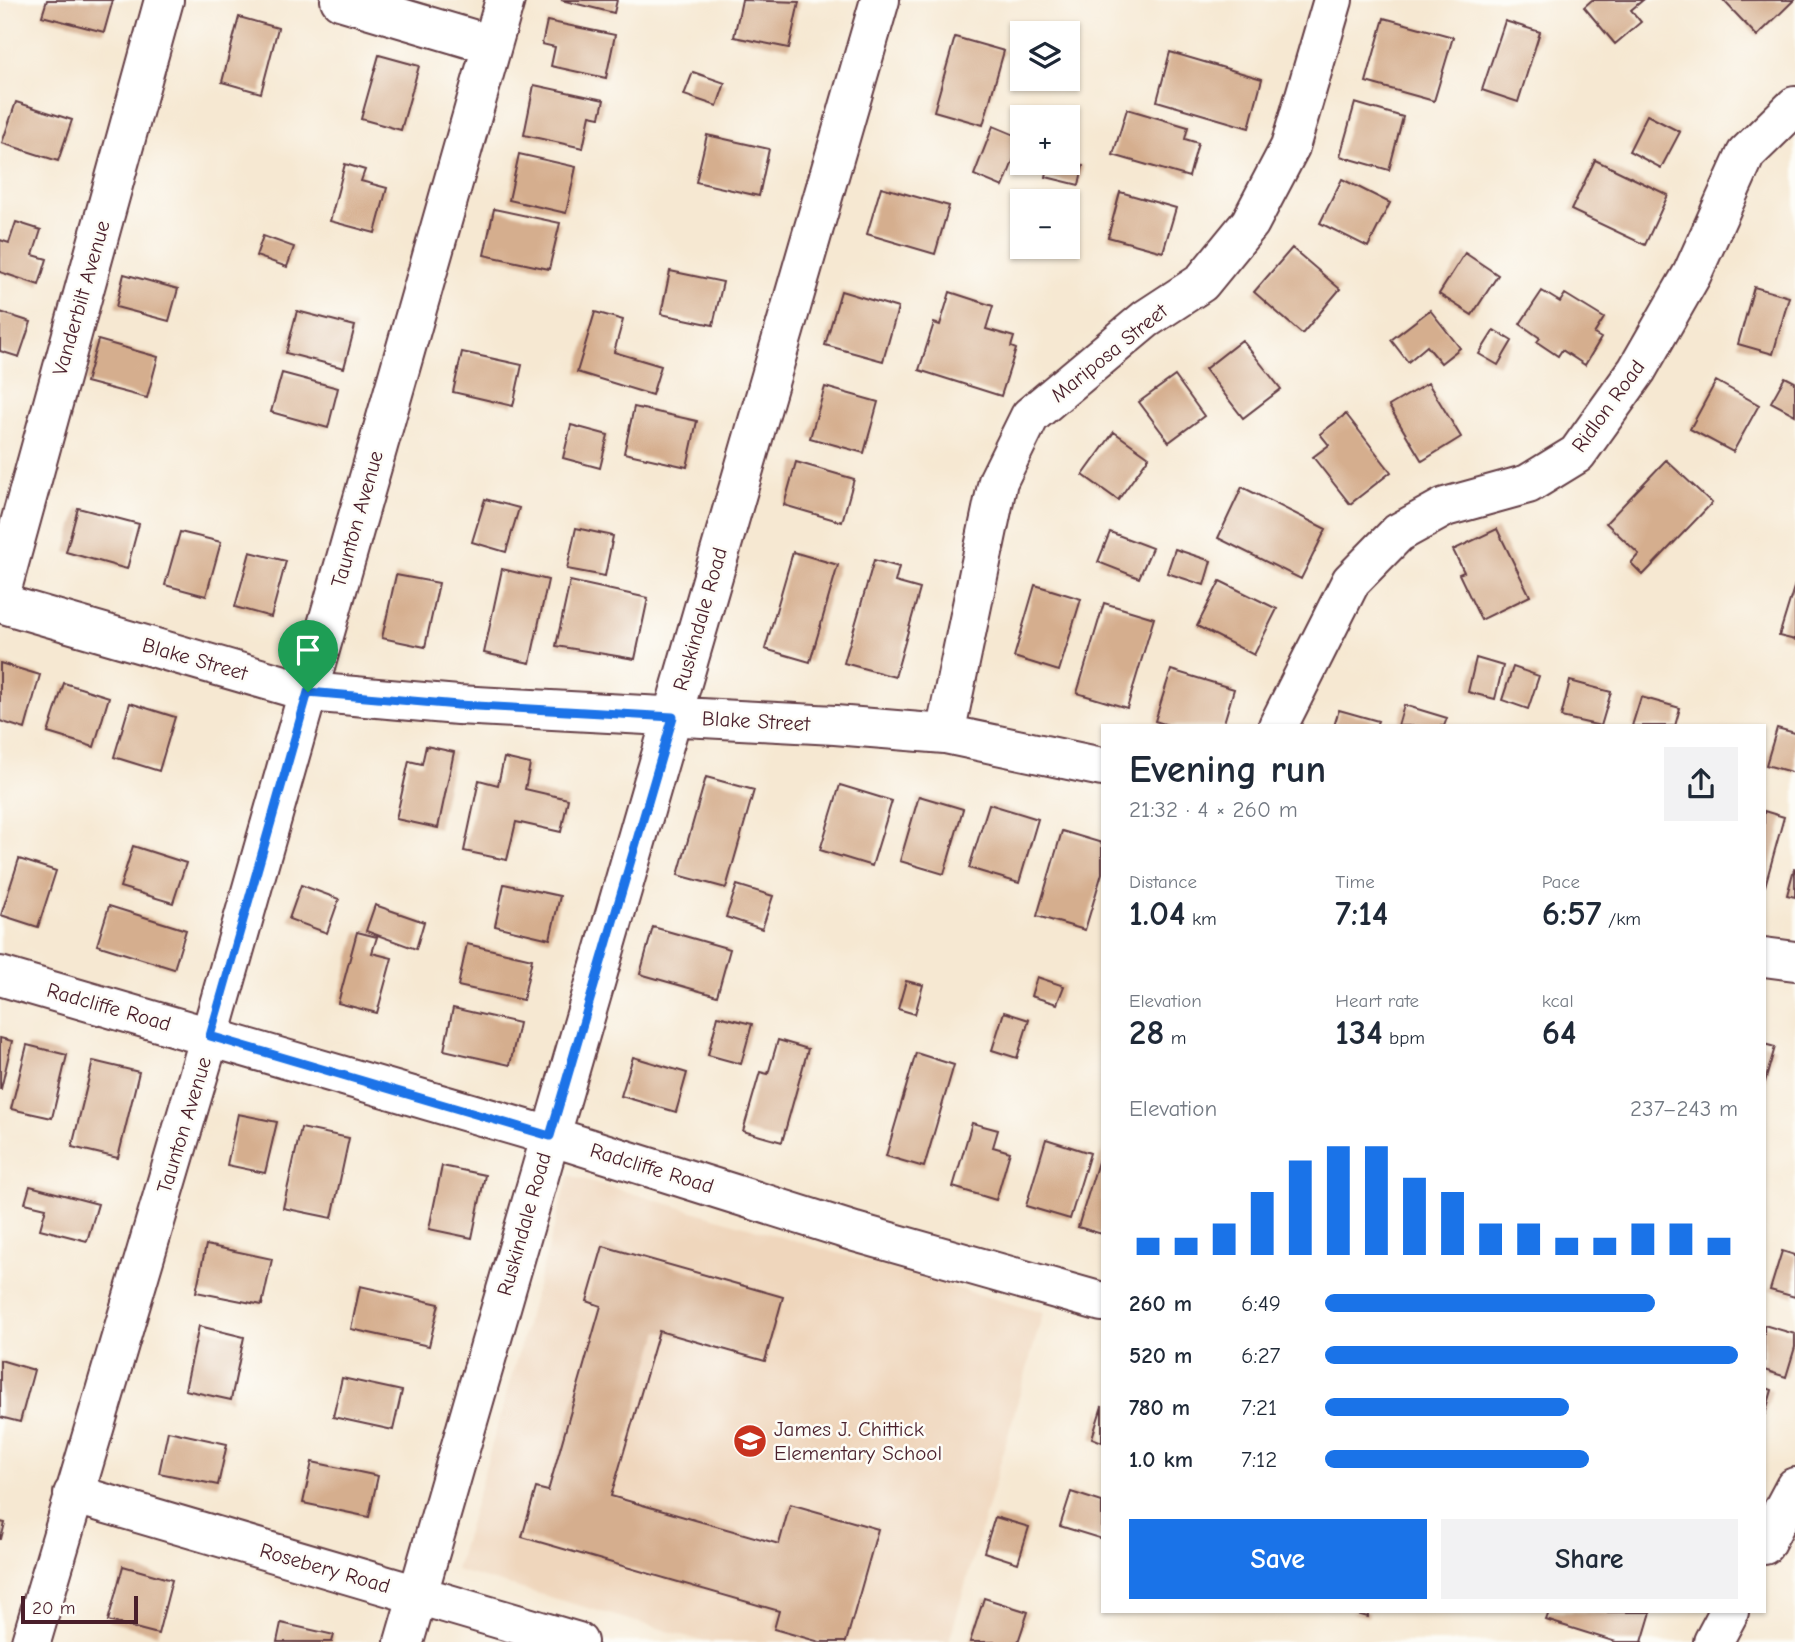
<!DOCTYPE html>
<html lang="en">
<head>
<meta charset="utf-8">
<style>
  :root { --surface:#fff; --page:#f2f2f3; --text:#1f2937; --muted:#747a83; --accent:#1a73e8 }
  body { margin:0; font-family:"Comic Neue",sans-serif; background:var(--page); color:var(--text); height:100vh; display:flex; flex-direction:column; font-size:26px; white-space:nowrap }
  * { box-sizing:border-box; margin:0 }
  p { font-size:23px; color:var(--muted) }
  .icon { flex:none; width:38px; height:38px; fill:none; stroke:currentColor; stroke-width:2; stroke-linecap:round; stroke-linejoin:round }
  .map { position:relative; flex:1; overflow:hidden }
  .details { position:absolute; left:1101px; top:724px; width:665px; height:889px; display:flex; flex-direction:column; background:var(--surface); border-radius:0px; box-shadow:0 2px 5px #0004 }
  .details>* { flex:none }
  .controls { position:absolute; left:1010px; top:21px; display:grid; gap:14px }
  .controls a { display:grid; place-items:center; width:70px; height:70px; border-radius:0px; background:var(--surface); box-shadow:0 2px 5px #0004; font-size:35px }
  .scale { position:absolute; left:21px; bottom:18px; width:117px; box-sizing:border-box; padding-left:7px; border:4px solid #4a1f2b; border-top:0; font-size:19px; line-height:24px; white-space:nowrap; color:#4a1f2b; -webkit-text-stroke:5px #fdfcf7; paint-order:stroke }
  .pin { position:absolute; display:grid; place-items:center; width:60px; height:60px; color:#fff; margin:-72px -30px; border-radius:50% 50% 50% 0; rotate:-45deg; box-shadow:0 0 7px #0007 }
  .pin .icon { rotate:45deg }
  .round { display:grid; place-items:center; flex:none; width:74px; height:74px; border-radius:0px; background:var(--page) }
  .headline { display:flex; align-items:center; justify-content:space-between; height:119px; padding:0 28px }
  h1 { font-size:38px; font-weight:800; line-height:52px }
  .stats { display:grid; grid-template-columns:repeat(3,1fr); gap:10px; height:119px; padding:7px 28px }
  .stats div { display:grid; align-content:center }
  .stats b { font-size:35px; font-weight:800 }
  .stats small { font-size:19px; font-weight:400 }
  .stats p { font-size:19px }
  .chart { height:196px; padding:14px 28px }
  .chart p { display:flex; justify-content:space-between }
  .chart svg { width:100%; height:126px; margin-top:7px; stroke:var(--accent); stroke-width:6 }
  .cta { display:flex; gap:14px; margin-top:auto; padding:14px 28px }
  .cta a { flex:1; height:80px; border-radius:0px; background:var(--accent); color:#fff; font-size:28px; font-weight:800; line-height:80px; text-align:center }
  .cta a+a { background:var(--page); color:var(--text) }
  ul { padding:0 28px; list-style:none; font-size:23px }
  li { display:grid; grid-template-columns:112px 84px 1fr; align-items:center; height:52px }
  li i { height:18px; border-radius:9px; background:var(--accent) }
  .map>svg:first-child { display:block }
  .built { fill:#efd6bc }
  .building { fill:#d5ae8e }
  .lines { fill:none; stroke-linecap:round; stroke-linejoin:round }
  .minor-casing { stroke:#643d44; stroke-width:42 }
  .minor { stroke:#fff; stroke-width:38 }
  .route-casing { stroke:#fff; stroke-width:14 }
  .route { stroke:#1a73e8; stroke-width:9 }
  .labels { text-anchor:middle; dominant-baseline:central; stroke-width:5; stroke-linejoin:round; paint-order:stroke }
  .street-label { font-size:21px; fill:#4a1f2b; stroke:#fdfcf7 }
  .poi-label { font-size:21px; fill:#4a1f2b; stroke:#fdfcf7; text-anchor:start }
</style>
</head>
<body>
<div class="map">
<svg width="1795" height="1642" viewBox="0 0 1795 1642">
  <rect width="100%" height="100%" fill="#fdfcf7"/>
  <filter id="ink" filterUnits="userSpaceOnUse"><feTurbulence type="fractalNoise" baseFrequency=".0143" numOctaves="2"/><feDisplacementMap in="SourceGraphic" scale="14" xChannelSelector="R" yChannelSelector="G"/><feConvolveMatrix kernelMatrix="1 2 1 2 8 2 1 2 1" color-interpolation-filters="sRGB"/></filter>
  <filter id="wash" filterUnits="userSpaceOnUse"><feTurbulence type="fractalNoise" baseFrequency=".00686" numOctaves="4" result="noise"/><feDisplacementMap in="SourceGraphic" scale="28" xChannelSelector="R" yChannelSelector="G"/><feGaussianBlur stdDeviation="1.57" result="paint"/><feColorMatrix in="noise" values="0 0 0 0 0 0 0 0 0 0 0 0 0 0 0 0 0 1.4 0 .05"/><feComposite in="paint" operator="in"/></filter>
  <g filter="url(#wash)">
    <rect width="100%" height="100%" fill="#f6e8d2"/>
    <!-- built -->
    <path class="built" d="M569,1175L1043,1313L949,1642H706L456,1570Z"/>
    <g id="blocks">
      <!-- building -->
      <path class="building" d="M47,0H113L104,32L42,16Z
        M561,0H617L614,13Z
        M742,0L799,2L789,48L734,37Z
        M1592,0H1643L1631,10L1641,22L1615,44L1584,7Z
        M1723,0H1794L1757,36Z
        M239,17L278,28L261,93L222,82Z
        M1384,18L1453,37L1434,101L1366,82Z
        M547,21L615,35L606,78L551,66L555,47L542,44Z
        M1505,21L1540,32L1518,102L1482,90Z
        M955,37L1004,51L983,125L934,111Z
        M1170,52L1262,79L1249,128L1157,101Z
        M379,55L419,66L401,130L361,119Z
        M693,72L725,83L717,106L684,95Z
        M534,85L604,100L600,117L590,115L583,148L524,135Z
        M16,102L72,120L58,161L2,143Z
        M1355,103L1403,117L1389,170L1340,156Z
        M1127,109L1188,127L1185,139L1198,143L1189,177L1113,155Z
        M1647,115L1680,132L1661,168L1629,151Z
        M993,126L1022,138L1003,187L974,175Z
        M707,135L769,149L759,196L696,182Z
        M519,154L576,167L566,213L509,200Z
        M1595,160L1668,195L1645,245L1571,210Z
        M1068,162L1083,166L1079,185L1046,177L1049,163Z
        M345,164L365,170L361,181L387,188L375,233L330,221Z
        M1342,179L1390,203L1368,247L1320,223Z
        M881,187L949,206L935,254L867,234Z
        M1120,192L1176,208L1163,252L1108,237Z
        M494,209L560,223L549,269L484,255Z
        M16,222L41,230L33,255L47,259L39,285L0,272V240L9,243Z
        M263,236L294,247L287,267L256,256Z
        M1292,248L1340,289L1302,334L1254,292Z
        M1465,253L1498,275L1472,315L1439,294Z
        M670,271L723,282L713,325L661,314Z
        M124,274L178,289L169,321L116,307Z
        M1754,287L1789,297L1773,354L1738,344Z
        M841,291L898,308L883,361L825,345Z
        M1542,291L1560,302L1565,294L1604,318L1594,334L1601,338L1585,365L1562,350L1558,356L1537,342L1540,338L1520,324Z
        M950,292L993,306L986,329L1014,337L1011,347L1016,349L1001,396L919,370L934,323L940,325Z
        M1430,310L1460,348L1441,363L1427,346L1408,362L1391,340Z
        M297,311L355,326L344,368L286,353Z
        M0,312L31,322L19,357L0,351Z
        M595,312L623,320L614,352L661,366L652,395L577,372Z
        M1494,330L1512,341L1498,365L1479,354Z
        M98,340L158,357L147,398L86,382Z
        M1242,340L1281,389L1243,418L1205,369Z
        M462,352L522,365L513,406L453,392Z
        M282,373L338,388L328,428L271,412Z
        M1175,376L1204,416L1169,442L1139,402Z
        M1785,377L1795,382V415L1771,402Z
        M1716,381L1759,405L1733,452L1690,429Z
        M1428,383L1461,437L1422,461L1389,406Z
        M825,387L878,402L864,453L810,438Z
        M634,407L697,421L687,467L624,453Z
        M1346,414L1391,472L1350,504L1313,457L1329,445L1320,434Z
        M571,425L608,435L600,468L563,458Z
        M1114,432L1149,457L1118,500L1083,475Z
        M1666,460L1712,503L1643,575L1631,563L1639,554L1606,523Z
        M796,462L854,479L842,522L784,505Z
        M1242,487L1326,529L1301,579L1218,538Z
        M485,499L519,508L506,552L472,542Z
        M78,508L139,524L127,569L66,552Z
        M576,528L613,536L605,576L567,569Z
        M1497,529L1530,596L1481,620L1459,574L1464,572L1453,550Z
        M180,532L221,542L206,596L165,585Z
        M1110,532L1152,548L1139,578L1098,562Z
        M1175,549L1211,561L1204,585L1167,573Z
        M250,552L286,561L271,617L235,607Z
        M793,552L838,565L810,662L765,649Z
        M874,560L899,567L895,582L920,589L895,677L844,663Z
        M502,569L548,580L530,663L484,653Z
        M396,575L439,583L425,647L382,638Z
        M570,581L648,598L635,659L556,646Z
        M1220,581L1277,609L1254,655L1197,626Z
        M1795,584V640L1779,636Z
        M1035,585L1081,599L1059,671L1014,657Z
        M1104,603L1154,618L1127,708L1077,693Z
        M1476,658L1503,666L1495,699L1468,692Z
        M0,663L40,675L25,729L0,721Z
        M1513,667L1539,676L1528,709L1502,700Z
        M1171,670L1234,689L1223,726H1171L1155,721Z
        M1570,681L1611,692L1601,726L1561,717Z
        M64,683L109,697L94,747L48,733Z
        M1641,697L1680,708L1675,726H1632Z
        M130,703L175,717L159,771L114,757Z
        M1404,705L1447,718L1444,726H1398Z
        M1339,710L1378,721L1376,726H1334Z
        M1777,728L1795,733V773L1766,765Z
        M426,746L454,752L438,828L396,819L409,761L422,764Z
        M504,758L530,764L525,789L568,799L561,832L516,822L507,860L464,851L479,780L498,785Z
        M706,777L754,790L726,888L678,875Z
        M840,785L892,801L872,866L820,850Z
        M919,796L963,809L944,874L900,861Z
        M989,804L1038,819L1019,883L969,868Z
        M1764,811L1784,817L1765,886H1764Z
        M1062,831L1102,843V873L1085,930L1037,916Z
        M133,846L186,863L173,903L120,887Z
        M19,859L56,871L38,927L1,915Z
        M1794,869H1795V897L1787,895Z
        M504,884L560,896L550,939L495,926Z
        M301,885L339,899L327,933L289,919Z
        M737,885L773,896L762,929L726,917Z
        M375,905L424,922L416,949L366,931Z
        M109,906L186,930L174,969L97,945Z
        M653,927L730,949L717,996L640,974Z
        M357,932L377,937L372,953L392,958L377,1013L338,1003Z
        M467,944L532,959L523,1000L458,986Z
        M1037,977L1064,986L1057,1004L1031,996Z
        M906,981L923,985L915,1014L898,1009Z
        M453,1008L519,1023L510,1065L444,1050Z
        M1004,1012L1029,1020L1017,1058L992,1050Z
        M718,1016L752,1024L741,1064L708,1055Z
        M0,1038L12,1041L1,1089H0Z
        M778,1040L808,1049L782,1142L743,1131L760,1072L768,1074Z
        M1764,1044L1775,1047L1765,1082H1764Z
        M27,1045L67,1055L52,1118L11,1109Z
        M916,1053L954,1065L924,1167L886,1156Z
        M633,1057L687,1073L676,1112L621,1096Z
        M93,1061L139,1072L118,1158L72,1147Z
        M238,1114L277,1122L265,1173L227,1165Z
        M972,1123L998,1130L993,1147L1010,1152L996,1200L953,1187Z
        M301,1128L349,1138L332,1218L283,1208Z
        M1046,1139L1090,1153L1070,1219L1026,1206Z
        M1102,1149V1234L1078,1227Z
        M442,1166L485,1175L472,1238L429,1229Z
        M30,1186L98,1204L87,1241L40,1229L46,1208L25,1203Z
        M206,1245L272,1259L262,1305L196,1292Z
        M603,1246L783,1297L765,1361L659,1331L611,1496L779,1544L790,1504L878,1529L846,1642H820L774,1629L779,1611L522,1537L536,1488L548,1491L601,1306L587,1301Z
        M1782,1251L1795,1255V1297L1770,1290Z
        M360,1286L439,1304L429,1346L351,1329Z
        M1764,1325L1795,1334V1347L1786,1377L1764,1370Z
        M199,1326L244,1337L231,1400L185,1390Z
        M0,1360L34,1370L20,1422L0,1417Z
        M342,1378L402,1391L393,1430L333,1417Z
        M1764,1387L1772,1390L1765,1414H1764Z
        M1102,1406V1442L1092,1438Z
        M168,1431L227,1444L218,1485L159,1473Z
        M312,1462L378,1476L369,1517L303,1503Z
        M1071,1492L1102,1502V1539L1060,1526Z
        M995,1517L1029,1527L1018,1563L984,1552Z
        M0,1522L5,1523L1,1539H0Z
        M123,1566L172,1580L158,1634L108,1621Z
        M984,1598L1028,1612L1018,1642H970Z
        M1350,1612H1369L1368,1617Z
        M1549,1612H1651L1642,1642H1616L1546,1620Z
        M281,1623L334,1635L332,1642H277Z"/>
    </g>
  </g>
  <g filter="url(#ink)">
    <use href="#blocks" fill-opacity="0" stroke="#643d44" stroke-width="2"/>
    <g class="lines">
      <!-- minor casing -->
      <g class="minor-casing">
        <path id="minor" d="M340,0L492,45
          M0,596L164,0
          M0,603L308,692L458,705L835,725L945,734L1102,767
          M1278,726L1351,581L1398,533L1445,507L1528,484L1577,454L1637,370L1692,274L1746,154L1795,106
          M945,734L998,481L1030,416L1146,319L1201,283L1250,223L1290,147L1333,0
          M1764,957L1795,961
          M0,976L550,1136L855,1232L1102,1302
          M73,1494L578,1642
          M1764,1545L1795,1487
          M31,1642L210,1036L505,0
          M404,1642L880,0
          M1713,1642L1729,1612"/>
      </g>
      <!-- minor -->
      <use href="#minor" class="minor"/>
    </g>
  </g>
  <g class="lines" filter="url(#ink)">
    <!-- route casing -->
    <g class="route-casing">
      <path id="route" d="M308,692L458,705L673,717L550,1136L210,1036Z"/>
    </g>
    <!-- route -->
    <use href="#route" class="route"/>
  </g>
  <!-- icons -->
  <defs>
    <g id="school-disc" transform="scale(1.75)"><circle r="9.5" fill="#c8321e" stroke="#fdfcf7"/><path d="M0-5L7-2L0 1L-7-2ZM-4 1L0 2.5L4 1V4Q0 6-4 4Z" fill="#fff"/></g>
  </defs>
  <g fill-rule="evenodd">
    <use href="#school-disc" x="750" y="1441"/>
  </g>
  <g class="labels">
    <!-- street labels -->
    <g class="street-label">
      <text transform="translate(81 298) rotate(-74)">Vanderbilt Avenue</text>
      <text transform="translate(1109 353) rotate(-39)">Mariposa Street</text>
      <text transform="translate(1608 406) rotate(-54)">Ridlon Road</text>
      <text transform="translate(357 519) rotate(-74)">Taunton Avenue</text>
      <text transform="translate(700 619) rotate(-74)">Ruskindale Road</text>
      <text transform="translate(195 659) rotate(16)">Blake Street</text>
      <text transform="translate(756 721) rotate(3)">Blake Street</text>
      <text transform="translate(109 1007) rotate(16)">Radcliffe Road</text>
      <text transform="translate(184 1125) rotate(-73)">Taunton Avenue</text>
      <text transform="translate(652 1168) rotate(17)">Radcliffe Road</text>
      <text transform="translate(524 1224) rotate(-74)">Ruskindale Road</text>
      <text transform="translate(325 1568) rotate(16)">Rosebery Road</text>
    </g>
    <!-- poi labels -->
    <g class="poi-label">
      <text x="774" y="1429">James J. Chittick<tspan x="774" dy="24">Elementary School</tspan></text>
    </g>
  </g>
</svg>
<div class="controls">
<a><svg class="icon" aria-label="layers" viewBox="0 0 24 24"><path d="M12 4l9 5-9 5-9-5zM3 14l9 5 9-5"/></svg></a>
<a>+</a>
<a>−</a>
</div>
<div class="scale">20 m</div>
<div class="pin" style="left:308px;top:692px;background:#1e9e55"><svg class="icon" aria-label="arrive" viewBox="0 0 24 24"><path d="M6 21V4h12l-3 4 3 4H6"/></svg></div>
<section class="details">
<div class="headline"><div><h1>Evening run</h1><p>21:32 · 4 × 260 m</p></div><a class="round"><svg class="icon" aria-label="share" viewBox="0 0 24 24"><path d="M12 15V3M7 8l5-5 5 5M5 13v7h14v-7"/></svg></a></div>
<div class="stats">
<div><p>Distance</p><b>1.04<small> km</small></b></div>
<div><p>Time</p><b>7:14</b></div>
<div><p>Pace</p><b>6:57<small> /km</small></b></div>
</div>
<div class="stats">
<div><p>Elevation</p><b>28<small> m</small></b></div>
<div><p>Heart rate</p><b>134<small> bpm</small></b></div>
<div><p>kcal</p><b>64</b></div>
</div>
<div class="chart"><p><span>Elevation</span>237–243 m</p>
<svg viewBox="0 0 160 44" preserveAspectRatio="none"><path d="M5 44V38M15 44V38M25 44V33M35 44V22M45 44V11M55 44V6M65 44V6M75 44V17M85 44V22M95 44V33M105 44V33M115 44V38M125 44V38M135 44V33M145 44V33M155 44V38"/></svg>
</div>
<ul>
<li><b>260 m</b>6:49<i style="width:80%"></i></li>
<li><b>520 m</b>6:27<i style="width:100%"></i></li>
<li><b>780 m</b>7:21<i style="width:59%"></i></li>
<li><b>1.0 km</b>7:12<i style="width:64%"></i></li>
</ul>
<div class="cta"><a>Save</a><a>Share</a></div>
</section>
</div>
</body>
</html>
